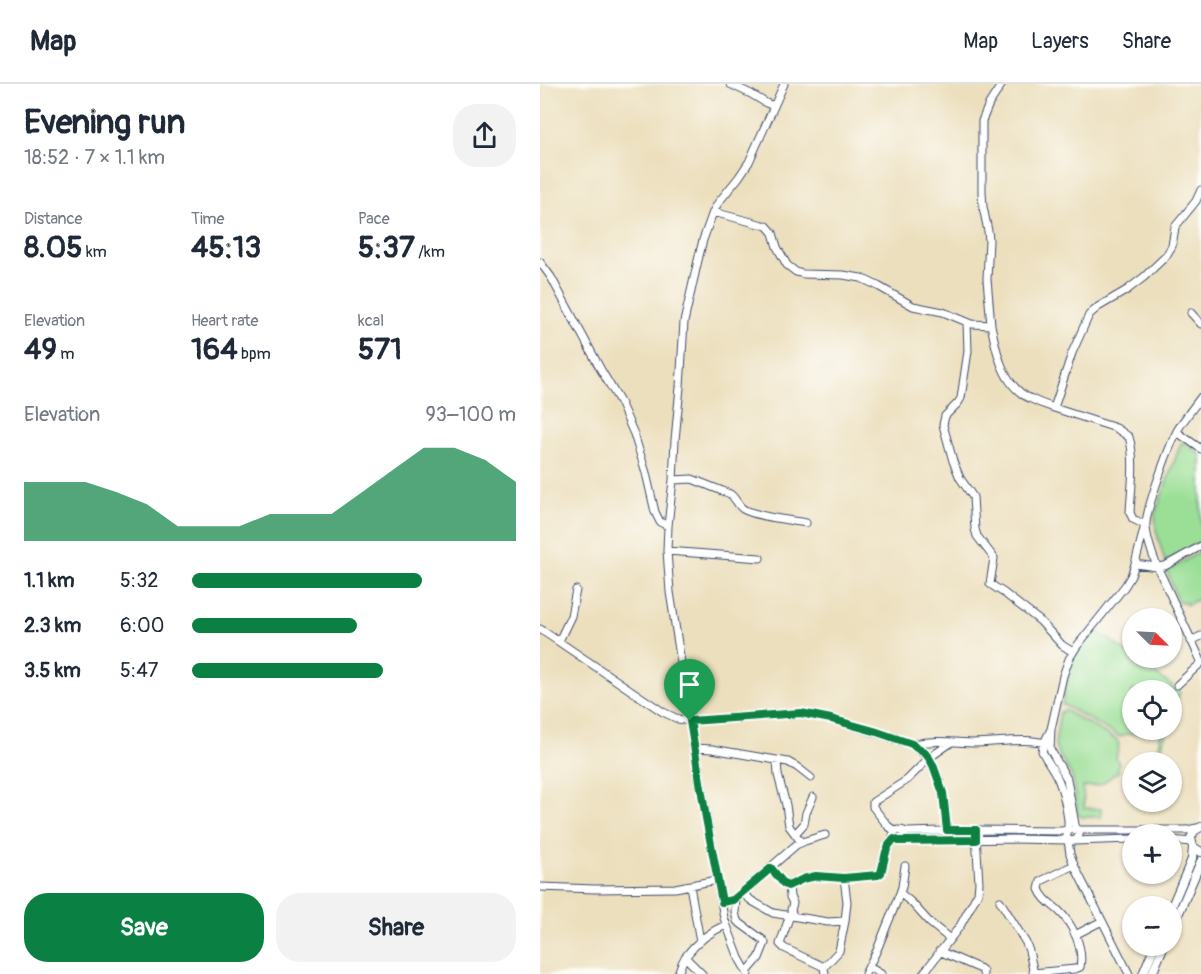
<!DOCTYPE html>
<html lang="en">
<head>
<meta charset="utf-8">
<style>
  :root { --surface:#fff; --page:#f2f2f3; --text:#1f2937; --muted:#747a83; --line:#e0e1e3; --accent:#0b8043 }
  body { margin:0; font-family:Pangolin,sans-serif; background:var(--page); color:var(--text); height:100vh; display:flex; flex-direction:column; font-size:22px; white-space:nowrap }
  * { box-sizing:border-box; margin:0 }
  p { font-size:20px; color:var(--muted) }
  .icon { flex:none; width:33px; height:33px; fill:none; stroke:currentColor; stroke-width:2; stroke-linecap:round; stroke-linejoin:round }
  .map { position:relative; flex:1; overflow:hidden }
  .panel { display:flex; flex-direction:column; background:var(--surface); width:540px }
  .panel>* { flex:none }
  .needle { width:39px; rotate:114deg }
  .fabs { position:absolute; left:582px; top:524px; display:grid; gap:12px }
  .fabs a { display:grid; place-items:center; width:60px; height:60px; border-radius:50%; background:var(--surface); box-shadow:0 2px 4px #0004; font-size:30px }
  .pin { position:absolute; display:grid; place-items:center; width:51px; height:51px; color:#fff; margin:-62px -26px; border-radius:50% 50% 50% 0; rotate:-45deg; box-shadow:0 0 6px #0007 }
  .pin .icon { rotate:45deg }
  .round { display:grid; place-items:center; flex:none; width:63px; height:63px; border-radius:24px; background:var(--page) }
  .summary { display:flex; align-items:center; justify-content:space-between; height:102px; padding:0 24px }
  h1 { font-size:33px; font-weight:800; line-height:45px }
  .metrics { display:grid; grid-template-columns:repeat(3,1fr); gap:9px; height:102px; padding:6px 24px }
  .metrics div { display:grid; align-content:center }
  .metrics b { font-size:30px; font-weight:800 }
  .metrics small { font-size:16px; font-weight:400 }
  .metrics p { font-size:16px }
  .chart { height:168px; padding:12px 24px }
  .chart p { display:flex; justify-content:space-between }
  .chart svg { width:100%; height:108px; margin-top:6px; fill:var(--accent); opacity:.7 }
  .cta { display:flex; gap:12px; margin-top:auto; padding:12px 24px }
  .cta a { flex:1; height:69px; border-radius:24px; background:var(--accent); color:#fff; font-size:24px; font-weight:800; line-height:69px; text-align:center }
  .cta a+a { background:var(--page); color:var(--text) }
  ul { padding:0 24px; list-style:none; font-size:20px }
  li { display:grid; grid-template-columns:96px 72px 1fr; align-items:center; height:45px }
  li i { height:15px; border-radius:8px; background:var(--accent) }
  header { display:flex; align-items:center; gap:36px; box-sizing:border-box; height:84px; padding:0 30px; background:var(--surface); border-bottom:2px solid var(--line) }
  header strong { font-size:28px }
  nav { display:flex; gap:33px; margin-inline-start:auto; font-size:21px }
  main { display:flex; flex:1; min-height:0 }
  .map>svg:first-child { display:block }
  .green { fill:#9bdf97; stroke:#5b877a; stroke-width:1.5 }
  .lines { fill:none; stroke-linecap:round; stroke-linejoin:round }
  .minor-casing { stroke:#3a496c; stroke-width:9 }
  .major-casing { stroke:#3a496c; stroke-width:10 }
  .minor { stroke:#fff; stroke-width:7 }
  .major { stroke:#fff; stroke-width:8 }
  .route-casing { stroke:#fff; stroke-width:12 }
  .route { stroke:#0b8043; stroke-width:8 }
</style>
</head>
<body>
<header>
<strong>Map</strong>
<nav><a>Map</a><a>Layers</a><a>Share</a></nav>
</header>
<main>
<section class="panel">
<div class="summary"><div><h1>Evening run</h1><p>18:52 · 7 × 1.1 km</p></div><a class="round"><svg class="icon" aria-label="share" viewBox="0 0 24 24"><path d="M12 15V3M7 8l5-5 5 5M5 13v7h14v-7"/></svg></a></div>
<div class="metrics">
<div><p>Distance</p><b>8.05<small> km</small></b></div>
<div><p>Time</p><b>45:13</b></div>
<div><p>Pace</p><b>5:37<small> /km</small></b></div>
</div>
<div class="metrics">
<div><p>Elevation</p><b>49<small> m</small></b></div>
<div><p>Heart rate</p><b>164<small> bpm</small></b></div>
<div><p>kcal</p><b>571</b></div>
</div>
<div class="chart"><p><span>Elevation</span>93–100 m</p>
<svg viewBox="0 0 160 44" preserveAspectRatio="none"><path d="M0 44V20L10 20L20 20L30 24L40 29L50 38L60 38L70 38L80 33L90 33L100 33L110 24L120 15L130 6L140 6L150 11L160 20V44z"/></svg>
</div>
<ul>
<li><b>1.1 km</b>5:32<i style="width:71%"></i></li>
<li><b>2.3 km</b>6:00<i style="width:51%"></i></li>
<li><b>3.5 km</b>5:47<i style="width:59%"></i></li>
</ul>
<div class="cta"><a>Save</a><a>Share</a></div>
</section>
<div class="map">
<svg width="661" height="890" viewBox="0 0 661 890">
  <rect width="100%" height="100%" fill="#fdfcf7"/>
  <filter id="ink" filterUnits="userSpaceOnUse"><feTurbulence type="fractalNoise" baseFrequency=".0167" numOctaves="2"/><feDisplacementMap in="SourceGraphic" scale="12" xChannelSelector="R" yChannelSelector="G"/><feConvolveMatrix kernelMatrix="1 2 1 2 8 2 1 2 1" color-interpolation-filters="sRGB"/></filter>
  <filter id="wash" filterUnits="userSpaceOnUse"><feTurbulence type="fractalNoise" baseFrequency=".008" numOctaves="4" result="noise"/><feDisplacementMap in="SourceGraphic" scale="24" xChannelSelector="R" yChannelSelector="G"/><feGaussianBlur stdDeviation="1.35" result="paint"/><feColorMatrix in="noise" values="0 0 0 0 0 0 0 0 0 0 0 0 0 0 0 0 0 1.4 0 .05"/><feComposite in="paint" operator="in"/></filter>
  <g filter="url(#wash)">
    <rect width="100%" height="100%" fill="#ecdfbd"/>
    <!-- green -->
    <path class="green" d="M641,359H644L661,371V457L625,478L616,446L615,430Z
      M661,467V514L646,521L645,518L642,519L641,517L638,518L627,487Z
      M555,545L640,608L632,633V606H592V645H627L619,671L612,669L620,660V649L586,650L580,653L522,620L528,589L534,574Z
      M524,626L577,656L579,661L576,674L579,679L577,684L579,687L560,701L543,703L544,724L561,725V733H541L538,730L532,692L516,665L515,660L520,628H522Z"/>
  </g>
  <g filter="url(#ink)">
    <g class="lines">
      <!-- minor casing -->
      <g class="minor-casing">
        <path id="minor" d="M190,0L211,10L226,19L234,22
          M173,128L227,142L233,149L237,163L247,181L256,188L263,190L303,191L321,194L338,202L373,222L403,228L432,240L451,241C456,266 462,299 487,313C495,317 505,321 514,324
          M0,178L11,193L61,286L80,318L94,350L106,389L115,428L120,438L128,442
          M651,229L661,240
          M427,239L428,267L421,314L418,319L405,332L403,341L413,377L420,394L433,413L435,445L437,452L454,474L450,500L464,509L500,537L522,561L533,568
          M451,241L447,195L449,156L448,147L443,123L442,108V37L449,20L462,0
          M661,313C653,324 644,335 637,347C630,361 604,429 606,443C607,457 616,482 623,495L661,577
          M637,348L661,365
          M133,396L152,395L190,410C196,414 197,421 203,425C217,433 250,436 266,439
          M127,467L220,474
          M595,480L617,483L625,482L661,462
          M0,545L123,628L138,635L150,637L261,629L291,635L372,660L389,674L399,695L405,721L407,756
          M19,557L31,532L36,506
          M651,557L661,552
          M637,601L661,579
          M372,660C394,656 411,658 433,659C457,659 486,653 508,660
          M154,664L172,665L248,678L257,683L271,694
          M237,676L238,691L246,721L249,742L261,758
          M657,744L646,746H536L527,695L510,665L511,645L523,592L529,575L537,562L585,502L591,492L595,480L605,441L593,435L590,429C591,405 596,376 589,353L576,344L514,324L532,269L549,231L558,223L587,206L604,193L626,172L632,162L635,143L656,117L661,106
          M361,746L368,748L436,746L521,747C528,746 547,742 536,756L530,757L527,755C526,748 529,743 528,736C526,722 523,705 517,693C513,684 506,676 502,667L504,659L510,647
          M355,747L348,742L333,723V718L367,696L389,674L412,658
          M255,750L264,740L266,729L273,713
          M632,756L651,758
          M361,757L472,755L528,756L530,770L534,781L589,890
          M534,757L592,755
          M231,784L244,800L248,802L263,795L276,792L304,794L338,791L341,789C344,776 345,765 354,755L353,752L354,749L358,746L363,747L364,752L362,756L359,757L354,755
          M304,794L307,818L305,837
          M249,801L250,813L253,819L251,826L253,832
          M150,802L160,857
          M0,803L55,805L135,804L177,796
          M202,809L212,817L233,829L288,838L305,837L299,867L284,883L285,890
          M360,809L372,819L389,838L410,855
          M196,814L195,828L197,837L223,856L225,859L219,874L207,888
          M460,817L486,859L489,867L494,890
          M181,818L193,816L199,811L256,761L265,757L285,751
          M250,831L240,860L244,864L284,883
          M535,851L562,837
          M399,867L441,885L443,887V890
          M145,873L162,890
          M329,883L341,890
          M493,889L535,885L540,883C544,863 532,839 518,826C510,819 503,815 499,805L501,797L534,781
          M138,890C140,884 142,877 146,872C156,859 171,847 186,841
          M208,890L199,874L184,834L150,637L130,508L127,467L128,442L133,396L135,356L140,303L144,238L159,172L163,156L173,128L178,119L199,93L209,78L244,0
          M325,890L337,866L360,809L362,803L365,782
          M383,890L420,842L438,809L439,799L436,751"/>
      </g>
      <!-- major casing -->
      <g class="major-casing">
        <path id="major" d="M661,743L654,747L651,754L653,763L661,768
          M632,822L652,775L653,763
          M632,845L661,777
          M603,890L615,861
          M612,890L624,861"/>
      </g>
      <!-- minor -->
      <use href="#minor" class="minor"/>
      <!-- major -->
      <use href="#major" class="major"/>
    </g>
  </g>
  <g class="lines" filter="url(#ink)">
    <!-- route casing -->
    <g class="route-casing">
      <path id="route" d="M261,629L291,635L334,647L372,660L384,668L389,674L393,681L403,709L407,746H436V756L359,757L354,755L349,761L346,768L341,789L338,791L304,794L276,792L263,795L248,802L244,800L231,784L193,816L182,818L166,734L150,637Z"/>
    </g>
    <!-- route -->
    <use href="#route" class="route"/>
  </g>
</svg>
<div class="fabs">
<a><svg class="needle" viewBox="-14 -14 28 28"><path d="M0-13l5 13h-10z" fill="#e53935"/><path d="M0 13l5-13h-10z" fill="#747a83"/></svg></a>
<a><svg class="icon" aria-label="locate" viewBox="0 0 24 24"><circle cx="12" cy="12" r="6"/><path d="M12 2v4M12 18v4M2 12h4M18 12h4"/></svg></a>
<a><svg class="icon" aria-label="layers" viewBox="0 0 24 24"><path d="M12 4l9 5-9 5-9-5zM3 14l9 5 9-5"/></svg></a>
<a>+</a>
<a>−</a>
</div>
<div class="pin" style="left:150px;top:637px;background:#1e9e55"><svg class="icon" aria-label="arrive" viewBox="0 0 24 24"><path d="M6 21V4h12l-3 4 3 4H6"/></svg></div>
</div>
</main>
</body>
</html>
